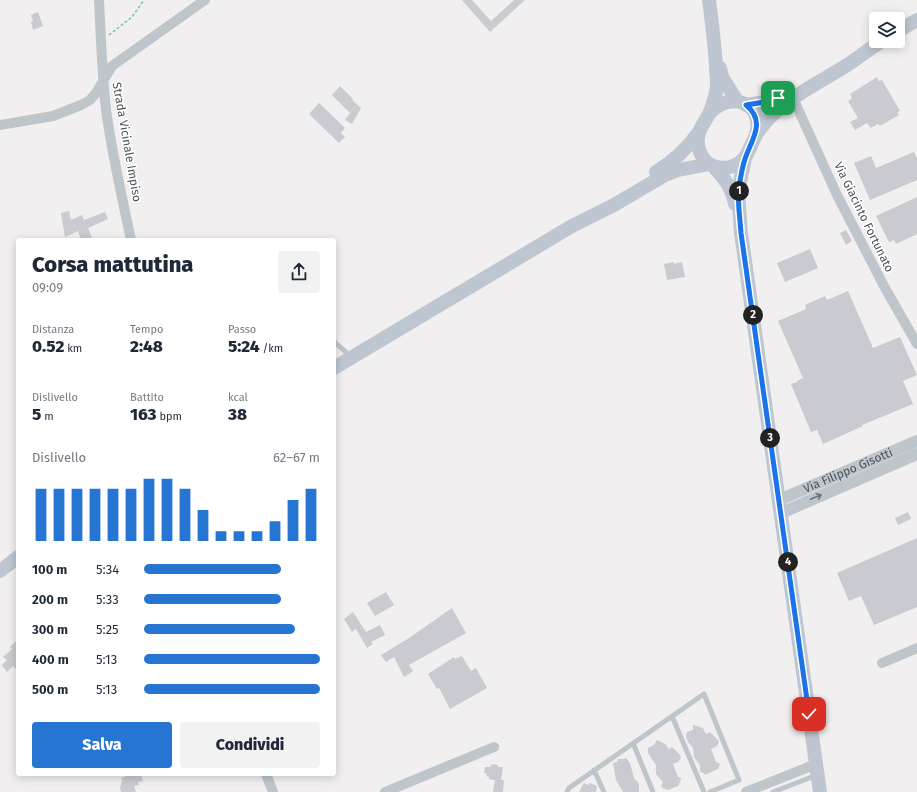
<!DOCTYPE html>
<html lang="it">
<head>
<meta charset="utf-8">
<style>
  :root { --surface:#fff; --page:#f2f2f3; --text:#1f2937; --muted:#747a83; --accent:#2775d2 }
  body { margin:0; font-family:"Fira Sans",sans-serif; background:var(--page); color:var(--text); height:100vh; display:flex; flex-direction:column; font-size:15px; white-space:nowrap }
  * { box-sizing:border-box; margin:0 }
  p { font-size:13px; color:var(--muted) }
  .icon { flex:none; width:22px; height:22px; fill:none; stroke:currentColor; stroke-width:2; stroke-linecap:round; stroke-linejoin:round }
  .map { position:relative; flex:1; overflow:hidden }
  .panel { position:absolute; left:16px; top:238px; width:320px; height:538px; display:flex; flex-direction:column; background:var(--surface); border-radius:4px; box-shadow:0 2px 10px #0003 }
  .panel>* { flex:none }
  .fabs { position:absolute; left:869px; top:12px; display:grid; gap:8px }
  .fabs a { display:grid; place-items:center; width:36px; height:36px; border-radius:4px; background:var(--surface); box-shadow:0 2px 10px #0003; font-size:20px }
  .pin { position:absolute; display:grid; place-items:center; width:34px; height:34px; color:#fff; margin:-17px; border-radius:8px; box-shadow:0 2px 6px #0006 }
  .km { position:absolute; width:20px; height:20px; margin:-10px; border-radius:50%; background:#222; color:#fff; font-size:11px; line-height:20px; text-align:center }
  .round { display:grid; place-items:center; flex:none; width:42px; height:42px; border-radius:4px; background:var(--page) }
  .headline { display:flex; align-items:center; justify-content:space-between; height:68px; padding:0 16px }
  h1 { font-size:22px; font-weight:800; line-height:30px }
  .stats { display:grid; grid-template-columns:repeat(3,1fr); gap:6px; height:68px; padding:4px 16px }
  .stats div { display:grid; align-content:center }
  .stats b { font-size:17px; font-weight:800 }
  .stats small { font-size:11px; font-weight:400 }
  .stats p { font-size:11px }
  .chart { height:112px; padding:8px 16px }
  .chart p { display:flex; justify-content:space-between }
  .chart svg { width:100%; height:72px; margin-top:4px; stroke:var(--accent); stroke-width:6 }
  .cta { display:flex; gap:8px; margin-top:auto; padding:8px 16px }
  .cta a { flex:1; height:46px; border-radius:4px; background:var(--accent); color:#fff; font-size:16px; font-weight:800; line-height:46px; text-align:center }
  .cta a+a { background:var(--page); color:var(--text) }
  ul { padding:0 16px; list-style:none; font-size:13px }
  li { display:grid; grid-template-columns:64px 48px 1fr; align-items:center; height:30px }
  li i { height:10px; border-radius:5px; background:var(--accent) }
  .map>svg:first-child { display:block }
  .building { fill:#c9cbd1 }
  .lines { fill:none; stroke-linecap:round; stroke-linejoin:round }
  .path { stroke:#7bc7a0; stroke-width:1.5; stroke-dasharray:3 2; stroke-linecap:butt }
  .service { stroke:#bec6cc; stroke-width:5 }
  .minor { stroke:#bec6cc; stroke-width:10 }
  .tertiary { stroke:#bec6cc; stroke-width:12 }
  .secondary { stroke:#bec7d1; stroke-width:14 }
  .oneway { stroke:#6b757c }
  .route-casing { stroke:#fff; stroke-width:8 }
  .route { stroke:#1a73e8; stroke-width:5 }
  .labels { text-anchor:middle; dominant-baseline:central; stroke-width:3; stroke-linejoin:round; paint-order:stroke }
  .street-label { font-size:12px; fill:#48525a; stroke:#fff }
</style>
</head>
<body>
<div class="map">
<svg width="917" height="792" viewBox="0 0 917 792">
  <rect width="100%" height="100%" fill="#f1efef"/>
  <!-- building -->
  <path class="building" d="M462,0H472L491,21L514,0H525L490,32Z
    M38,12L43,26L33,30L31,22L33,21L31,15Z
    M877,77L879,81L882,80L900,111L897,112L899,115L880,126L878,124L871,128L867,123L855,130L850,122L858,118L848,101L852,98L850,94Z
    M340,86L353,99L352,100L361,108L352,124L345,120L350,113L332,95Z
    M319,103L345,128L341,133L345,137L339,143L309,114Z
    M914,152L917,158V180L870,200L854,163L871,156L876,168Z
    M917,197V234L896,244L894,240L889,242L876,216Z
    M69,211L71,220L82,215L84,220L105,212L108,219L88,228L93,240H81L78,231L65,237L61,213Z
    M846,230L852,241L846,245L840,233Z
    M810,249L818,268L785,282L777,263Z
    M674,262V264L682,262L685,277L667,280L664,264Z
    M848,291L873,348L900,337L917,375L903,381L913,404L862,425L863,426L823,444L817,430L811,432L791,384L798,382L797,381L803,378L778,321L806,309L805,305L825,296L827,300Z
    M908,512L911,519L898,525L895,518Z
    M917,538V607L874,625L861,596L849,601L837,573Z
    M386,592L394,605L375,616L367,603Z
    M452,608L466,633L409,665L413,671L404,677L394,657L386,662L381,655L409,638Z
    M353,612L366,632L380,625L385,635L371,642L373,644L367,648L356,629L352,632L344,619Z
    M18,639V671L13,666L7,672L2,665L7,660L3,657L12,649L10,647Z
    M462,656L471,671L476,668L487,688L450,709L439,688L437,689L428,674L454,657L455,659Z
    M693,725L703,728L706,734L710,732L719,741L717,746L711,749L716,762L720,764L718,769L705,775L704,773L700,772V765L694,757L693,748L688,742L686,737L687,732L693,730Z
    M657,740L665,744L669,749L672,747L680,755L681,758L678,762L673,764L678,777L681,778L680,782L678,786L668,790L663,788L661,786L663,782L656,774V765L648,753V748L654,745Z
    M626,758L630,763L634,778L639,784V792H623L616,780L613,763L617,762L618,759H623Z
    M492,764L498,765V767H503L501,780H504L503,792H493L495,780L489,779V777L486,776L487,774L484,773L485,767H490Z
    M132,774H141L143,781L138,782L139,785L134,786L136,792H121L120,788L122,781L121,778Z
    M584,783L588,785L590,783L597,786L596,792H579Z"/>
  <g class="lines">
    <!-- path -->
    <path class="path" d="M109,35L132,17L144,0"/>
    <!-- service -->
    <path class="service" d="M334,341C339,347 346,351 350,357
      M672,716L704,792
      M633,743L653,792
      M594,770L604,792
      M567,792L569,788L704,694L739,780L710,792
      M773,792L817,775"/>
    <!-- minor -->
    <path class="minor" d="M99,0C101,37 102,74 106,110C112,154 122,197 131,240
      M793,98L837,195L885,288L917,344
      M0,125L53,116L81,105L90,100L96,93L112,66L205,0
      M882,663L917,648
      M266,774L273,792
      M385,792L494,747
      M746,792L816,764"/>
    <!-- tertiary -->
    <g class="tertiary">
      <path id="s1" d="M779,500L917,441"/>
      <path d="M781,513L917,454"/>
    </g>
    <!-- secondary -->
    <path class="secondary" d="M898,31L917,20
      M720,68L722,77L737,101
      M746,105L771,101L789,93
      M709,114C730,89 765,103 756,135C755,138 752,142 751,146C748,152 746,159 739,163C732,168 722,169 713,166C701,161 695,145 699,133C701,126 706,120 709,114C713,105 716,95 717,85C717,78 716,71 716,64C714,42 712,21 709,0
      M756,135C777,102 812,87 844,67C857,59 869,49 882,41
      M745,158L738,192L741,233L820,792
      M714,167C724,178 732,188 735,204
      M656,172C674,161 687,149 699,132
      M334,368L572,226L614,205L665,175L678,170L709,164
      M0,571L18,557"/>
  </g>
  <!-- one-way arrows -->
  <defs><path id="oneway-shaft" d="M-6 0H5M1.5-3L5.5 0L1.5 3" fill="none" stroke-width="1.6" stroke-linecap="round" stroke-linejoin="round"/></defs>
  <use class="oneway" href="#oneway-shaft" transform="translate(816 497) rotate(-23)"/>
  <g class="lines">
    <!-- route casing -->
    <g class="route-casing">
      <path id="route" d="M778,98L771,101L746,105C767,122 751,140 745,159C742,167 741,177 739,186C737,201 740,217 741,233L809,714"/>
    </g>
    <!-- route -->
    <use href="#route" class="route"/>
  </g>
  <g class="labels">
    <!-- street labels -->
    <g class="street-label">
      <text transform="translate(127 142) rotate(80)">Strada Vicinale Impiso</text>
      <text transform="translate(864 217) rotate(64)">Via Giacinto Fortunato</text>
      <text stroke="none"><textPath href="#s1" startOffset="75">Via Filippo Gisotti</textPath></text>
    </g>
  </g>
</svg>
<div class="fabs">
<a><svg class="icon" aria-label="layers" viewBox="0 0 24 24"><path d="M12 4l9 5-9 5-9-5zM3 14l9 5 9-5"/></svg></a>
</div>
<div class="pin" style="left:778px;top:98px;background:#1e9e55"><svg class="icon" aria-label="arrive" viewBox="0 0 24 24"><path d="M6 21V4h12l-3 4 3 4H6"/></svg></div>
<div class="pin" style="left:809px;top:714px;background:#d93025"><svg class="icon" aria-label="check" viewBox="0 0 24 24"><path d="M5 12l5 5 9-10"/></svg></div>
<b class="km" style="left:739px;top:191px">1</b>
<b class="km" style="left:753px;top:315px">2</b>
<b class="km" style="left:770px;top:438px">3</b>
<b class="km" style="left:788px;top:562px">4</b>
<section class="panel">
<div class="headline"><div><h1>Corsa mattutina</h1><p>09:09</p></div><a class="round"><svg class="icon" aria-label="share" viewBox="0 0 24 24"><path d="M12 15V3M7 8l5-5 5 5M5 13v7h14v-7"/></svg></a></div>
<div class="stats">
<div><p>Distanza</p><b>0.52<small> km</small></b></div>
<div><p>Tempo</p><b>2:48</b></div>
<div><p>Passo</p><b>5:24<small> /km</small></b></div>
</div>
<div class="stats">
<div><p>Dislivello</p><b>5<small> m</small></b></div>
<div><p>Battito</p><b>163<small> bpm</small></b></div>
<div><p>kcal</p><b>38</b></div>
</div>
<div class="chart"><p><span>Dislivello</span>62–67 m</p>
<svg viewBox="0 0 160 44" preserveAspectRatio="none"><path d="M5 44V12M15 44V12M25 44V12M35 44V12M45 44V12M55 44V12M65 44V6M75 44V6M85 44V12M95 44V25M105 44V38M115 44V38M125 44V38M135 44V32M145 44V19M155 44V12"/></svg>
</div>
<ul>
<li><b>100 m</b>5:34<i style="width:78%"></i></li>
<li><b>200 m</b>5:33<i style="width:78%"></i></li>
<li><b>300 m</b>5:25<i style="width:86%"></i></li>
<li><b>400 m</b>5:13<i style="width:100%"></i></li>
<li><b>500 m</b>5:13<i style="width:100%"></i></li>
</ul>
<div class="cta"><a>Salva</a><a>Condividi</a></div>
</section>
</div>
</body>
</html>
